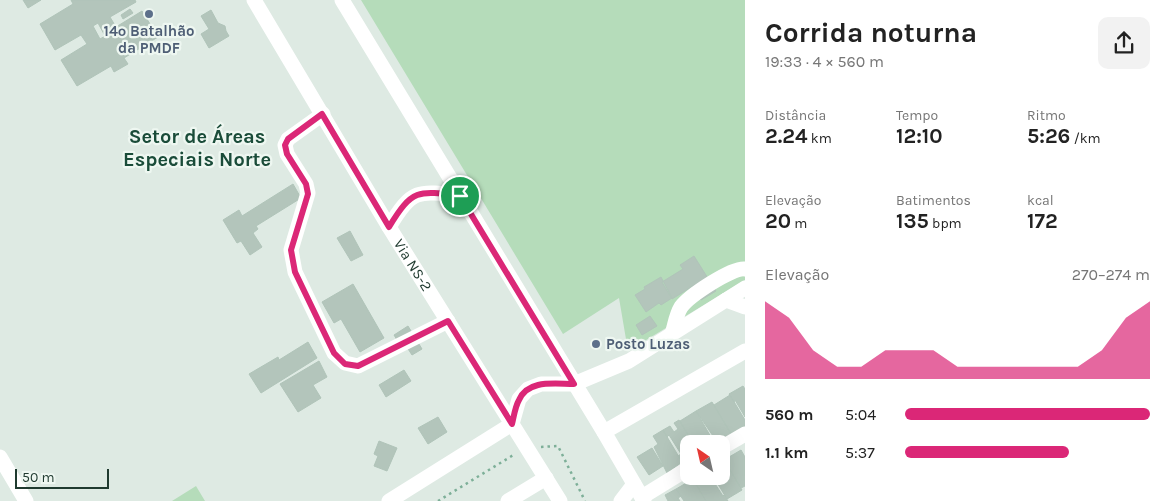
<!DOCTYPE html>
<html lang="pt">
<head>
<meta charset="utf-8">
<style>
  :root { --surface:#fff; --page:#f2f2f2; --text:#222; --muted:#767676; --accent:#db2777 }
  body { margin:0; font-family:Karla,sans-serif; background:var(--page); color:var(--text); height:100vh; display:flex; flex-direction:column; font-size:19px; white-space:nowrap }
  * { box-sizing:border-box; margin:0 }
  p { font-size:16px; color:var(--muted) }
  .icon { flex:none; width:28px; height:28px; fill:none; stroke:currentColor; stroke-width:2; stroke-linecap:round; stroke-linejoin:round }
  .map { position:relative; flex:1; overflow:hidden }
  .side { display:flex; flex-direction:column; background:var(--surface); width:425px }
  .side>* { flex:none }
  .needle { width:32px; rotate:326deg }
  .tools { position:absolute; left:680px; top:435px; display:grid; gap:10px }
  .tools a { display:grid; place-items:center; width:50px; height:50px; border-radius:10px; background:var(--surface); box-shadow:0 5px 20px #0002; font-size:25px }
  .scale { position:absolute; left:15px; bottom:12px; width:94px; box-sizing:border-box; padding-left:5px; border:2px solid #1f3a2f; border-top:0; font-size:14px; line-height:18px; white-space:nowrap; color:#1f3a2f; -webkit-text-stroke:4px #eef7f1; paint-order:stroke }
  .pin { position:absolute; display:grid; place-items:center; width:42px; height:42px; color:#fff; margin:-21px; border:2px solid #fff; border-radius:50%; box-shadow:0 1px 5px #0007 }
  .round { display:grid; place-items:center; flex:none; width:52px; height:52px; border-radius:10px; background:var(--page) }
  .overview { display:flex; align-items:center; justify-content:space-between; height:85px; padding:0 20px }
  h1 { font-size:28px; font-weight:700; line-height:38px }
  .stats { display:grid; grid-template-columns:repeat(3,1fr); gap:8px; height:85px; padding:5px 20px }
  .stats div { display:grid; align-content:center }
  .stats b { font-size:21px; font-weight:700 }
  .stats small { font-size:14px; font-weight:400 }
  .stats p { font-size:14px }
  .chart { height:140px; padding:10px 20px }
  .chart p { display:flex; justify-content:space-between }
  .chart svg { width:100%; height:90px; margin-top:5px; fill:var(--accent); opacity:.7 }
  ul { padding:0 20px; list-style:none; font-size:16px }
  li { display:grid; grid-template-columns:80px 60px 1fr; align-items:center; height:38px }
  li i { height:12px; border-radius:6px; background:var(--accent) }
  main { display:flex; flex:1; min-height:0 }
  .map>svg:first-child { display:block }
  .green { fill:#b5dcba }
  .building { fill:#b3c5bb; stroke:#b0c4b9; fill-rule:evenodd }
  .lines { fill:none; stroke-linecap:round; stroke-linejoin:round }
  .path { stroke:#7daf98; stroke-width:2.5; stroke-dasharray:2.5 4; stroke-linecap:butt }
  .minor { stroke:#fff; stroke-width:15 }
  .route-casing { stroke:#fff; stroke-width:10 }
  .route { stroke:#db2777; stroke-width:6 }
  .service-dot { fill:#5c6f8a; stroke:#eef7f1; stroke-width:2 }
  .labels { text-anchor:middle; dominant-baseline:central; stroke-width:4.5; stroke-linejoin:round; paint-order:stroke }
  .service-label { font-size:15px; font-weight:bold; fill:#4e5e75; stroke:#eef7f1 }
  .street-label { font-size:15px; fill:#1f3a2f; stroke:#eef7f1 }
  .district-label { font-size:20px; font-weight:bold; fill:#1a4c39; stroke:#eef7f1 }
</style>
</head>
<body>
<main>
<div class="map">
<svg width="745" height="501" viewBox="0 0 745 501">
  <rect width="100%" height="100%" fill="#deeae3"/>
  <!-- green -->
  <path class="green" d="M361,0H745V280L628,351L619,298L563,334Z
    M196,486L205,501H172Z"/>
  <!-- building -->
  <path class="building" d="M23,0H41L28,8Z
    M71,0H135L136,2L110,17L116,27L142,11L158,37L124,58L128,64L114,72L111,66L77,86L61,60L87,44L81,35L55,50L40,24L73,4ZM98,23L105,36L100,39L93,26Z
    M130,9L133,13L123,19L121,15Z
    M211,10L218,23L225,26L226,31L229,36L209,48L201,34L209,29L201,16Z
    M293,184L301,198L256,226L258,229L253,233L262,247L250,255L241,241L237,243L223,220L239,210L242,216Z
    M350,231L363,255L351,261L337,238Z
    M694,256L716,291L701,300L693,286L672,299L662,282L683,269L680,265Z
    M661,277L672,298L661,305L659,303L646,312L635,295L645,289L644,287Z
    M353,284L384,338L360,352L341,319L334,323L322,302Z
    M650,316L657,326L642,335L636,325Z
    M408,326L422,349L412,355L401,338L397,340L394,335Z
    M308,342L317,358L261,393L249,374L278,357L279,360Z
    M319,361L327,377L313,385L321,398L298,412L280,384Z
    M404,370L411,381L386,397L379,385Z
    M743,386L745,389V417L735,400L734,402L729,394Z
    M730,395L745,420V426L731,434L714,405Z
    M712,402L731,434L715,444L711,437L713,436L696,411Z
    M696,411L715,444H694L691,436L689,437L680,421Z
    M438,417L447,432L428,444L418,428Z
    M679,420L694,444H689V459L683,463L678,456L681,454L669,435L667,437L663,430L670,426L674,432L678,429L674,423Z
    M663,430L682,462L667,473L654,447L658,444L653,436Z
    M379,441L397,448L387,471L374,466L378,456L374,454Z
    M652,448L663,466L649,475L637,457Z
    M741,450L745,457V486L741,488L724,460Z
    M724,460L742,490L727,499L713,476H721V462Z
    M698,476L700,479L705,476H710L723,496L724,495L728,501H706L693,479Z
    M693,479L706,501H684L676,489Z
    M676,489L681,496L678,498L680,501H668L665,495Z"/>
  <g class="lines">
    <!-- path -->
    <path class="path" d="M541,447L558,446L585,501
      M438,501L515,454"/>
    <!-- minor -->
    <g class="minor">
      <path id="s1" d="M254,0L389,227L560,501"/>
      <path d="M342,0L604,432L644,501"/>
      <path d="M323,114L288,139L285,145L287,154L306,184L308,193L291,250L295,272L334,353L345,363L358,366L448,321"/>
      <path d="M389,227C412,189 418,190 460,196"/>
      <path d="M726,300L745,307"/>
      <path d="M672,334C675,325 676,315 681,307C689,296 732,267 745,269"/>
      <path d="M604,432L745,351"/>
      <path d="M721,448L745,434"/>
      <path d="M0,457L26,501"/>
      <path d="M642,497L689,468"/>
      <path d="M389,501L512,424L519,399L528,389L541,384H574L629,361L745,288"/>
      <path d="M508,501L546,478"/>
      <path d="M621,501L634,484"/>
    </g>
  </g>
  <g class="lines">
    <!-- route casing -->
    <g class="route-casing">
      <path id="route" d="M322,114L389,227C412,189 418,190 460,196L574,384C555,384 528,379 519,400C515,407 514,416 512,424L448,321L358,366L345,364L334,353L295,272L291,250L308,194L306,184L287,154L285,145L288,139Z"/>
    </g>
    <!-- route -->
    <use href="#route" class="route"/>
  </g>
  <!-- markers -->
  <g class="service-dot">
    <circle cx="149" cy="14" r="5"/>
    <circle cx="596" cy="344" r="5"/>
  </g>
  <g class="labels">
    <!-- service labels -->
    <g class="service-label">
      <text x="149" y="31">14º Batalhão<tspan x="149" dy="17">da PMDF</tspan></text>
      <text x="606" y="344" text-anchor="start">Posto Luzas</text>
    </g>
    <!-- street labels -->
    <g class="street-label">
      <text stroke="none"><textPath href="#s1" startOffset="309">Via NS-2</textPath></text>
    </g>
    <!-- district labels -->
    <g class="district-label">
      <text x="197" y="136">Setor de Áreas<tspan x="197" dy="23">Especiais Norte</tspan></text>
    </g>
  </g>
</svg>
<div class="tools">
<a><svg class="needle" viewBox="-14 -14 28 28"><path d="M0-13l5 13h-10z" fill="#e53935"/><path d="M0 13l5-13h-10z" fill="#767676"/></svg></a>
</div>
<div class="scale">50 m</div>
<div class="pin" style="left:460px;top:196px;background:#1e9e55"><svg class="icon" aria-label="arrive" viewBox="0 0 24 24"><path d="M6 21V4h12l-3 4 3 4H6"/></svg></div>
</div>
<section class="side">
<div class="overview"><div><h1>Corrida noturna</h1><p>19:33 · 4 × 560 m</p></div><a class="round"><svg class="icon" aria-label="share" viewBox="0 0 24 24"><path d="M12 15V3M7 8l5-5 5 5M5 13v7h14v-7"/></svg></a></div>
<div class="stats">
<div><p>Distância</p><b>2.24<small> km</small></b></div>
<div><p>Tempo</p><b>12:10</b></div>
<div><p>Ritmo</p><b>5:26<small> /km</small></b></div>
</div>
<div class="stats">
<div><p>Elevação</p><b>20<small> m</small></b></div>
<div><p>Batimentos</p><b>135<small> bpm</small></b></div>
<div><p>kcal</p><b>172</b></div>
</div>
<div class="chart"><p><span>Elevação</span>270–274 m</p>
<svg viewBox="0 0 160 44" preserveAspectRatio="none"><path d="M0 44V6L10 14L20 30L30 38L40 38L50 30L60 30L70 30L80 38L90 38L100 38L110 38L120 38L130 38L140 30L150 14L160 6V44z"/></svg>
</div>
<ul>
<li><b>560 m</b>5:04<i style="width:100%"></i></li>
<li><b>1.1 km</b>5:37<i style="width:67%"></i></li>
</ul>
</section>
</main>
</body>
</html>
